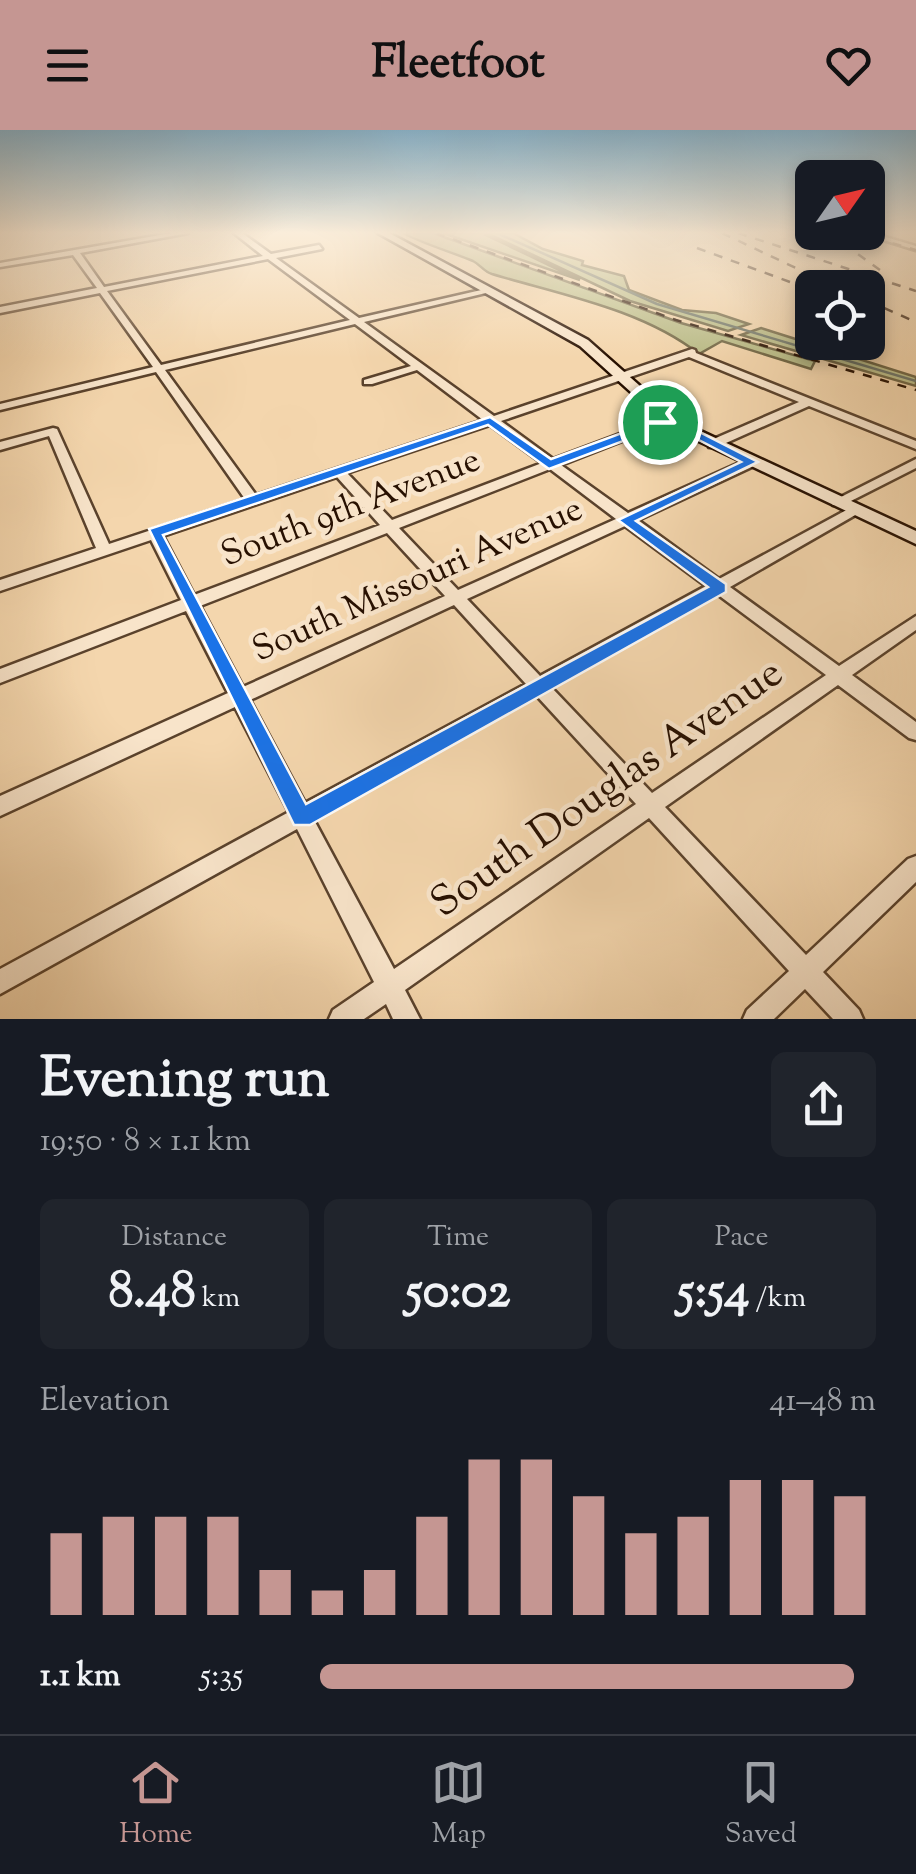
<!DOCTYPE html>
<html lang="en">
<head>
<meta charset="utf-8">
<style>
  :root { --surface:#171b24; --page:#20242c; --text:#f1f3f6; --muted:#9ea1a6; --line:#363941; --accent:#c59692 }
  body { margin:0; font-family:"Sorts Mill Goudy",serif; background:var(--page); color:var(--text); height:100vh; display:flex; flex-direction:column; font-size:38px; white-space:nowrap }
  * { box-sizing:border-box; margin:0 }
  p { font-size:32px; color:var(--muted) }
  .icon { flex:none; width:55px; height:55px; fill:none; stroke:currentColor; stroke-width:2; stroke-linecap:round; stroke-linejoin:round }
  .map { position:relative; height:889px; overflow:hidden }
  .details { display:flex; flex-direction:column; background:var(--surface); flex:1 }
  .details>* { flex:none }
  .needle { width:65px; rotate:56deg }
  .fabs { position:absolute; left:795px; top:30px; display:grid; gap:20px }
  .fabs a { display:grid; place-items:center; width:90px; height:90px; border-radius:15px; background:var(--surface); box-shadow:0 5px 15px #0003; font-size:50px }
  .pin { position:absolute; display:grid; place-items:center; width:85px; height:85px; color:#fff; margin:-42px; border:5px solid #fff; border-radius:50%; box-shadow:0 2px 10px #0007 }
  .round { display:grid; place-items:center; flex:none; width:105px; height:105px; border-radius:15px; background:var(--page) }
  .head { display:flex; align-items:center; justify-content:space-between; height:170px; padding:0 40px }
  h1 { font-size:55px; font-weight:700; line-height:75px }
  .stats { display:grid; grid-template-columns:repeat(3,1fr); gap:15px; height:170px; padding:10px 40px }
  .stats div { display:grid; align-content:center; border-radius:15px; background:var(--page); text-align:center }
  .stats b { font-size:50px; font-weight:700 }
  .stats small { font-size:28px; font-weight:400 }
  .stats p { font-size:28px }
  .chart { height:280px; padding:20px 40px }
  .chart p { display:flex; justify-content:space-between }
  .chart svg { width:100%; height:180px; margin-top:10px; stroke:var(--accent); stroke-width:6 }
  ul { padding:0 40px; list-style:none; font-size:32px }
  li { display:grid; grid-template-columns:160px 120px 1fr; align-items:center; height:75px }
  li i { height:25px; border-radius:12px; background:var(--accent) }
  header { display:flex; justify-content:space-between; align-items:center; height:130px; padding:0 40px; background:var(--accent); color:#111; font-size:45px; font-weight:700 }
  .dock { display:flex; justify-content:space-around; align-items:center; height:140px; border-top:2px solid var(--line); background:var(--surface); font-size:28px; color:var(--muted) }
  .dock a { display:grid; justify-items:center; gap:5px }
  .dock .selected { color:var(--accent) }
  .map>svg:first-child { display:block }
  .green { fill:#bbbe8a; stroke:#716746; stroke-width:2.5 }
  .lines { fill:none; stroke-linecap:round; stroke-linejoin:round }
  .stream { stroke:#6d7568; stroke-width:2.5 }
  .minor-casing { stroke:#5a422c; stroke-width:5 }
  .secondary-casing { stroke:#271001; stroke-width:5 }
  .minor { fill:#f8e4ca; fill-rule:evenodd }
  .secondary { fill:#f8e4ca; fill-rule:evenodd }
  .rail { stroke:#271001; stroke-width:2.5; stroke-dasharray:9 9; stroke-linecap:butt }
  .route { fill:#1a73e8; stroke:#fff; stroke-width:2.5; fill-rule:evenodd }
  .labels { text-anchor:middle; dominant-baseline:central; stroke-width:9; stroke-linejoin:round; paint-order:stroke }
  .street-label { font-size:35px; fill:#271001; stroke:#f8e4ca }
  .near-street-label { font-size:42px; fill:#271001; stroke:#f8e4ca }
</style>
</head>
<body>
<header><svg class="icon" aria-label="menu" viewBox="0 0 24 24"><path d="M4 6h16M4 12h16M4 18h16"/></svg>Fleetfoot<svg class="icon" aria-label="heart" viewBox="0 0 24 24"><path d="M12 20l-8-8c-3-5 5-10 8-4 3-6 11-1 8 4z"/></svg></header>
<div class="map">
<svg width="916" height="889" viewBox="0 0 916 889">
  <rect width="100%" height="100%" fill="#f4d6ad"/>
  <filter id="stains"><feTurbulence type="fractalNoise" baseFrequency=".002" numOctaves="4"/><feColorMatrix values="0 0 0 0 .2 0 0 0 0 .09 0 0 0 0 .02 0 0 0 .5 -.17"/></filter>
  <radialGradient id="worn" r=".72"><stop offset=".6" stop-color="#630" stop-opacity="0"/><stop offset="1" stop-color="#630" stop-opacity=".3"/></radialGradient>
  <!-- green -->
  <path class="green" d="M403,103H433L681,193L815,231L811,239L722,211L699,224C642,179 558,164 492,144C483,141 481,135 473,131C449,121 426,115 403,103Z
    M443,103H513L543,119L583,131L582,135L624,146L629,160L682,180L716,183L749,194L728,201L630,171L491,105L484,104L580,150Z
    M761,198L916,247V256L741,205Z"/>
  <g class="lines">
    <!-- stream -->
    <path class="stream" d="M497,103L657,174L916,251"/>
    <!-- minor casing -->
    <g class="minor-casing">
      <path id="minor" d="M172,103H188L80,123L104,157L263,126L234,103H242L271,124L319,115L322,119L276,128L359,188L490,158V162L364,192L494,286L692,219L695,220L696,223L916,311V319L809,276L717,317H709V311L799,272L689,227L501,291L553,329L665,287H673V291L561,335L628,383L748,329H756V335L638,390L719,449L852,377L857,376L864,380L730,457L839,536L916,486V500L852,545L916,592V610L909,608L838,555L665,677L806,825L908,729L916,726V752L823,842L859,880L863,889H833L805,859L774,889H743L747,880L789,841L649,688L405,860L420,889H393L386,874L364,889H329L333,880L374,852L297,699L0,864V839L289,682L235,577L0,686V666L228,563L186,481L0,553V539L181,470L151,410L0,461V450L96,418L49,306L0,320V312L53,298L57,299L109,414L245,369L156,242L0,280V274L153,237L100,163L0,183V177L97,158L73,125L0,137V133ZM268,129L350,190L161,235L107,161ZM355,194L411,236L364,250V254H372L417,240L483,290L256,365L165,240ZM490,295L542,333L392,390L347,343ZM550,339L616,389L458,460L399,398ZM337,347L380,395L194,465L163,406ZM625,396L706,456L540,546L467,469ZM387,403L445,466L243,557L200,476ZM717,464L826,545L652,663L551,557ZM454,475L526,554L305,673L250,570ZM536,565L636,674L394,839L314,690Z
        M861,103H872L916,116V120Z
        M916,329V338L843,375H833L831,372Z"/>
    </g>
    <!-- secondary casing -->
    <g class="secondary-casing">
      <path id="secondary" d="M378,103H389L588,210L674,286L694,298L916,401V414L684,304L664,292L580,216Z"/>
    </g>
    <!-- minor -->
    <use href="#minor" class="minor"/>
    <!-- secondary -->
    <use href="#secondary" class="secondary"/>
    <!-- rail -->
    <path class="rail" d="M436,103L676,190L916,260
      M722,103L838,158
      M738,103L916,161
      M829,103L884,143
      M858,103L916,120
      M697,118L812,160
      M868,171L916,192"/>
  </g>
  <!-- sky -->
  <linearGradient id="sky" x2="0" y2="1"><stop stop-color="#89b6d0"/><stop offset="0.45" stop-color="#faedda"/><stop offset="1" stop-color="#faedda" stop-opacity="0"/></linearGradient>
  <rect width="916" height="228" fill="url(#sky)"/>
  <!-- route -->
  <path class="route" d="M668,286L758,332L636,391L726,454V462L310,695H294L149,399L490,287L551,329ZM668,294L741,332L618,390L708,457L306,674L163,405L488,295L549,339Z"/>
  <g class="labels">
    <!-- street labels -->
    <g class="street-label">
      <text transform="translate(351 379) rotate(-21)">South 9th Avenue</text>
      <text transform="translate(418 451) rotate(-24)">South Missouri Avenue</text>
    </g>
    <!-- near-street labels -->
    <g class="near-street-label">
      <text transform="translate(608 660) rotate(-35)">South Douglas Avenue</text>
    </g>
  </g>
  <rect width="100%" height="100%" filter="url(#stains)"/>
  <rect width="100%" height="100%" fill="url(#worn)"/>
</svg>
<div class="fabs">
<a><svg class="needle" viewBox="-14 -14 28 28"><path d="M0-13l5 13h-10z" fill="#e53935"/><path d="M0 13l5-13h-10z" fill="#9ea1a6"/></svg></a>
<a><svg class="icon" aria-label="locate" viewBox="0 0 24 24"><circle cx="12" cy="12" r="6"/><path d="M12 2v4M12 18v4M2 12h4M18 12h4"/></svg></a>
</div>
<div class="pin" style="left:660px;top:292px;background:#1e9e55"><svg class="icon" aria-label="arrive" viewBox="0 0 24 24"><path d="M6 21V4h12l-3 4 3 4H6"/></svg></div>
</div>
<section class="details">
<div class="head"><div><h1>Evening run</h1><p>19:50 · 8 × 1.1 km</p></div><a class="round"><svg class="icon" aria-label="share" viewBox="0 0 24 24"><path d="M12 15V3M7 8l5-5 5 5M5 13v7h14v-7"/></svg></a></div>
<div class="stats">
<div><p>Distance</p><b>8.48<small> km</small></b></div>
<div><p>Time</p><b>50:02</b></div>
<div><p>Pace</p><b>5:54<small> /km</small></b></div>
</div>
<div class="chart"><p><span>Elevation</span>41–48 m</p>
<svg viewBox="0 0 160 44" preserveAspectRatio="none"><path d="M5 44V24M15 44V20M25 44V20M35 44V20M45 44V33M55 44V38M65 44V33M75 44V20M85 44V6M95 44V6M105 44V15M115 44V24M125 44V20M135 44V11M145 44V11M155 44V15"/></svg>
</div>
<ul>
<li><b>1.1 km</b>5:35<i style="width:96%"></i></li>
</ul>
</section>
<nav class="dock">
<a class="selected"><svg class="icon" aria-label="home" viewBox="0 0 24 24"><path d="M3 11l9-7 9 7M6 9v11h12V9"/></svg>Home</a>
<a><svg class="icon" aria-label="map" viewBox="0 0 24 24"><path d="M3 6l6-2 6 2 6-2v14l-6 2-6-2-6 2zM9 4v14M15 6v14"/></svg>Map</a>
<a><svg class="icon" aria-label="saved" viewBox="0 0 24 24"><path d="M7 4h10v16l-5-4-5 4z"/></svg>Saved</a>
</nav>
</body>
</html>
